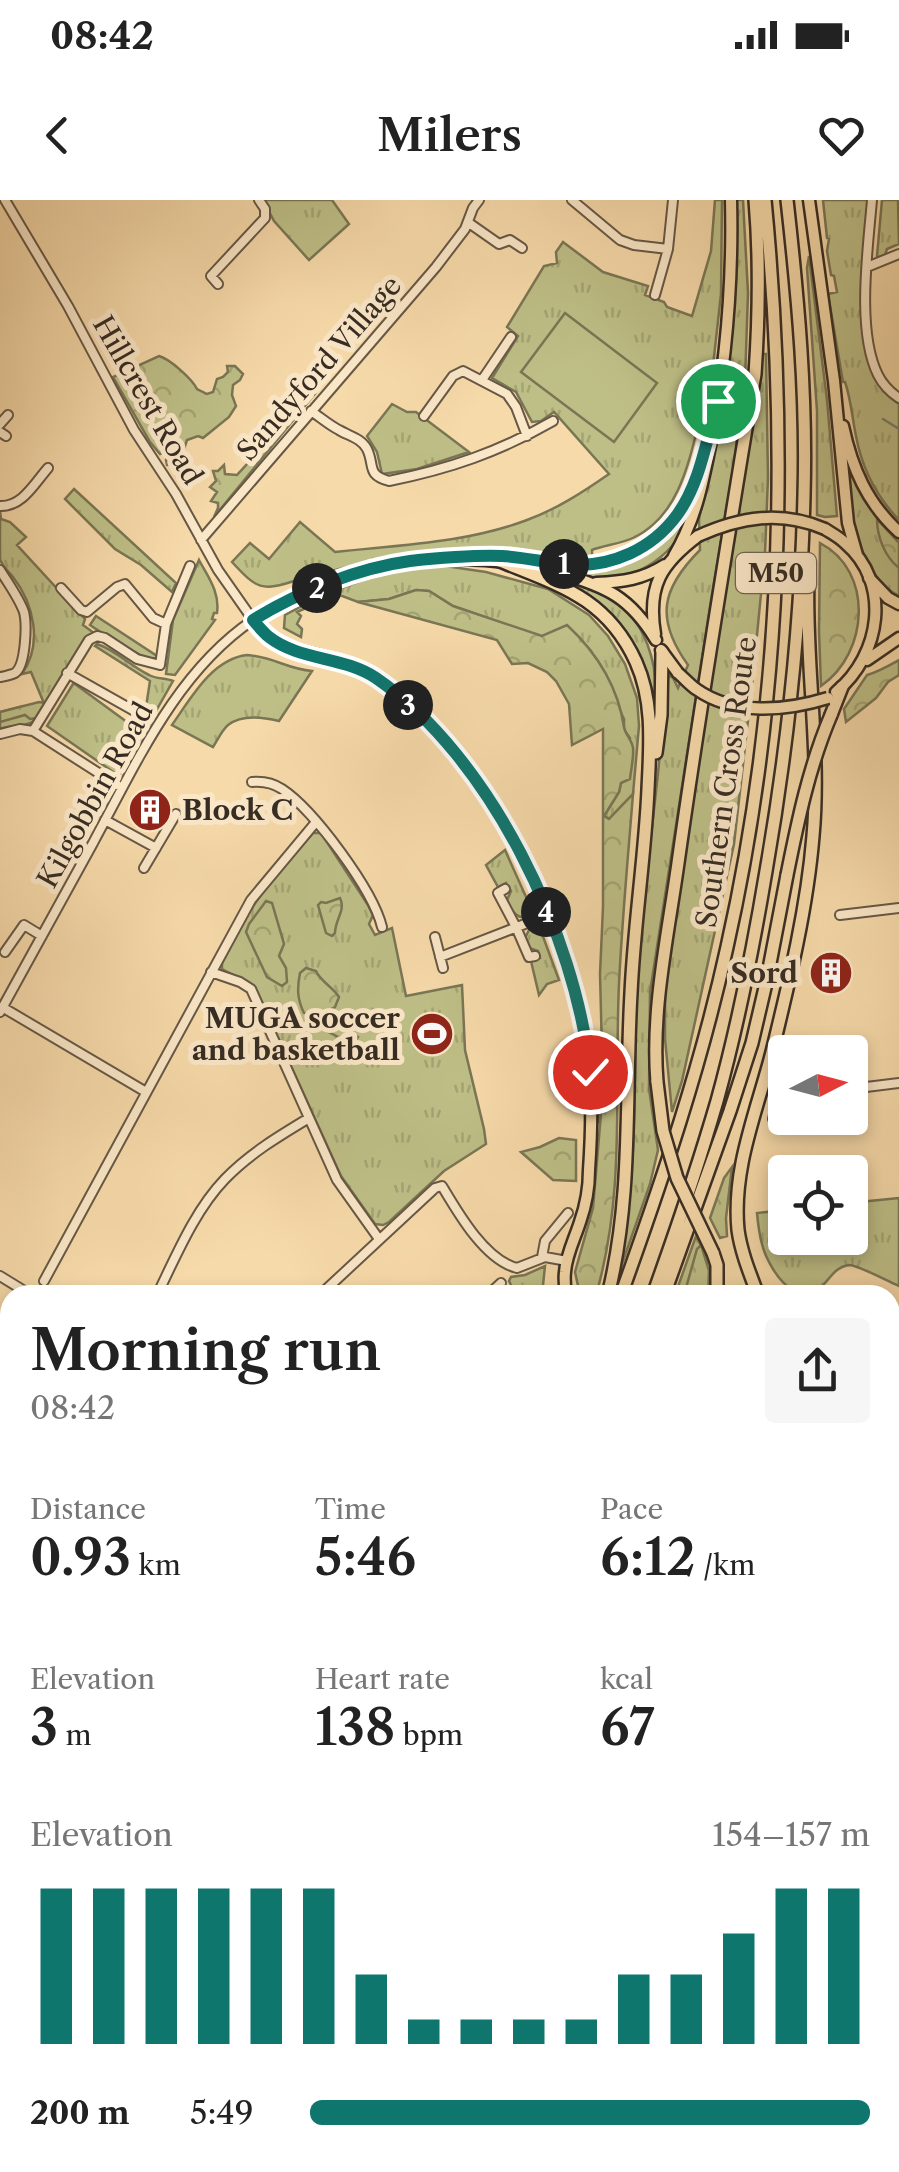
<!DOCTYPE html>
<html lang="en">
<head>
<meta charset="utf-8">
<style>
  :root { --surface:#fff; --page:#f6f6f6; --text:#222; --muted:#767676; --accent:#0f766e }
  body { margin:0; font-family:"Libre Caslon Text",serif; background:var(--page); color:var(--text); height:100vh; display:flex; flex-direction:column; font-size:38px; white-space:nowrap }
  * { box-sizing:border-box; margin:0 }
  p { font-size:32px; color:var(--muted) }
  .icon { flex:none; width:55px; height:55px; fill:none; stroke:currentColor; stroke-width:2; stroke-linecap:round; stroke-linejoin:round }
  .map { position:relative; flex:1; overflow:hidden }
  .side { position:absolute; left:0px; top:1085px; width:900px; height:888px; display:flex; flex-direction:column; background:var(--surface); border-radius:30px 30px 0 0; box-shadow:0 5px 15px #0003 }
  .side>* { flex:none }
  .needle { width:65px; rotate:84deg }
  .controls { position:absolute; left:768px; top:835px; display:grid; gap:20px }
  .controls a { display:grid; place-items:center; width:100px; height:100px; border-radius:10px; background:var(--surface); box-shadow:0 5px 15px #0003; font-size:50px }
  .pin { position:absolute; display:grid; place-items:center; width:85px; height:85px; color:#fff; margin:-42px; border:5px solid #fff; border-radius:50%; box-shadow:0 2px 10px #0007 }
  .km { position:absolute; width:50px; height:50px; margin:-25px; border-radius:50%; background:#222; color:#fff; font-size:28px; line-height:50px; text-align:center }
  .round { display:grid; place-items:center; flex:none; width:105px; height:105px; border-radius:10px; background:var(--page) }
  .head { display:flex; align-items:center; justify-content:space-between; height:170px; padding:0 30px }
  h1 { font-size:55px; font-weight:600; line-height:75px }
  .stats { display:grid; grid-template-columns:repeat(3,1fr); gap:15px; height:170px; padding:10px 30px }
  .stats div { display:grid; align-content:center }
  .stats b { font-size:50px; font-weight:600 }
  .stats small { font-size:28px; font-weight:400 }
  .stats p { font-size:28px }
  .chart { height:280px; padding:20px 30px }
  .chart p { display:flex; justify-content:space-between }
  .chart svg { width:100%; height:180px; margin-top:10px; stroke:var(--accent); stroke-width:6 }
  ul { padding:0 30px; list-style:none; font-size:32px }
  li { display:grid; grid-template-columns:160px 120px 1fr; align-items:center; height:75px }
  li i { height:25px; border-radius:12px; background:var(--accent) }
  .status { display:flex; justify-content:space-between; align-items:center; height:70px; padding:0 50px; background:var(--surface); direction:ltr }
  .status svg { height:28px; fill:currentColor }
  header { display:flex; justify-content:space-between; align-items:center; height:130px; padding:0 30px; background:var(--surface); font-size:45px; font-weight:600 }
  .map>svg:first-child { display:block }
  .grass { fill:url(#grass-tufts); stroke:#7a7655; stroke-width:2.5 }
  .forest { fill:url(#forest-crowns); stroke:#7a7655; stroke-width:2.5 }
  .garden { fill:#bebf87; stroke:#7a7655; stroke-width:2.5 }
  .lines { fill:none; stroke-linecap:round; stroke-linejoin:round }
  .stream { stroke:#748272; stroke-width:2.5 }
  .minor-casing { stroke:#665845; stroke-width:12 }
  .major-casing { stroke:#362c23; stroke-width:15 }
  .highway-casing { stroke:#362c23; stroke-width:16 }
  .minor { stroke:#fae7c8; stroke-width:8 }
  .major { stroke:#f7daaa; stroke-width:10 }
  .highway { stroke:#f7daaa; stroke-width:11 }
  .tram { stroke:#362c23; stroke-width:2.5 }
  .major-bridge-casing { stroke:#362c23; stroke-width:15; stroke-linecap:butt }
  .highway-bridge-casing { stroke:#362c23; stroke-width:16; stroke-linecap:butt }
  .major-bridge { stroke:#f7daaa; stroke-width:10 }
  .highway-bridge { stroke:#f7daaa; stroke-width:11 }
  .route-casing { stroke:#fff; stroke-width:20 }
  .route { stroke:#0f766e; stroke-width:12 }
  .labels { text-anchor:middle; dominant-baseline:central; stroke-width:10; stroke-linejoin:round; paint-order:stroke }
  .shield { fill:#fae7c8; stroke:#716454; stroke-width:2.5 }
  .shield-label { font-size:25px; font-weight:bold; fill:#362c23 }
  .street-label { font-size:28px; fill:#362c23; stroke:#fae7c8 }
  .poi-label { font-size:28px; font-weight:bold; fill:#362c23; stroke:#fae7c8; text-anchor:end }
</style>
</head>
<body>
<div class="status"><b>08:42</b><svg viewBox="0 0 49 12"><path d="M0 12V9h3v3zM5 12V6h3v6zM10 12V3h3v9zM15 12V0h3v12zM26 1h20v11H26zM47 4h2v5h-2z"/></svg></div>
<header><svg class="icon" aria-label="back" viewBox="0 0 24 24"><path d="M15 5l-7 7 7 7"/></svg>Milers<svg class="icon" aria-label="heart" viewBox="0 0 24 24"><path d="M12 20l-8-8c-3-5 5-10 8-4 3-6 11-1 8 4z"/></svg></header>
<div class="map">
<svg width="899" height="1972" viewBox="0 0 899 1972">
  <defs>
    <pattern id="grass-tufts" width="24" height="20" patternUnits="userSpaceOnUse" patternTransform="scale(2.5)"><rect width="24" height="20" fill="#bebf87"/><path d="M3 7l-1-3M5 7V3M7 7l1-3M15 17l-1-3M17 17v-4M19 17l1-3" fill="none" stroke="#a4a474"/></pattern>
    <pattern id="forest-crowns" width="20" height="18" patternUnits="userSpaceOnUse" patternTransform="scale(2.5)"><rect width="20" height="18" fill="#bebf87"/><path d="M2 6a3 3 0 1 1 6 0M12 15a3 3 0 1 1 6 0" fill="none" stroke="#a4a474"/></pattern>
  </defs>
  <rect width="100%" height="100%" fill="#f7daaa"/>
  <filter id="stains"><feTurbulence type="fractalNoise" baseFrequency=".002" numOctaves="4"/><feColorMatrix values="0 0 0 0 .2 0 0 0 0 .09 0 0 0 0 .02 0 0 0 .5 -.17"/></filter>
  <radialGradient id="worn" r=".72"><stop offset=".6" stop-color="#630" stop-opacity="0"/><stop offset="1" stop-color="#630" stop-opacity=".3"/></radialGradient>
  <!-- grass -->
  <path class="grass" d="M263,0H332L349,24L309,60L274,21Z
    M715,0H722L721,94L709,202H704C691,249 684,313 635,337C621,344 605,345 592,350V360C563,361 536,354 507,352C443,348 376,357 315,376L311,371L297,376V380C261,392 257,389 232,362L250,343L269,359L300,322L335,352C399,345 466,343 527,320C557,309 583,292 609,274L554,212L541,221L532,222L516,192L492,178L518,136L507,127L544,66L557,63L556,52L563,42L603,72L648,86L645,95L664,102L667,107L692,116L711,51Z
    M735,0H743L748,93L745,181L733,269L711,400L650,792L649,889L658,950L650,984L621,1067L618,1065C624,1033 630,1000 632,967C637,899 633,830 638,762C645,665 662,570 666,474L673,478L678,488L688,465C655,419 661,389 700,350L699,319L716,240L732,134L736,78Z
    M823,0H868C864,57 844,168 899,204V320C876,296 862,269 856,236C852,217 851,199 845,182H843L828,94L837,92L834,76L831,75L827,51L829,39L827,38Z
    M882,0H898L899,44L887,49L885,55L879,57L877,56Z
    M809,56L827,200L837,316L825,317L817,315V211L807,68Z
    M758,154H766L768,278L765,353L753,476L734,644L682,881L672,912L665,839V788L700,543L748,254Z
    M392,204L407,212H416L469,252L417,269L382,274L377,252L367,236Z
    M845,263H848C861,293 876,314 899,336V396C857,375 849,305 845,263Z
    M74,289L176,383L172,392L141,365L115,349L65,299Z
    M692,294C690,307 687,321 681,333C661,369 607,393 571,368L637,354Z
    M0,311L1,319L10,322L26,337L17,345L85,419L83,425L94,433L86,440L34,521C24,528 11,524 0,529V512L23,506L35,516L43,501L31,472L22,474C43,444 34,404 13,377C9,372 2,366 0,359C0,345 0,325 0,311Z
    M199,360C208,377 220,392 217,413H214L212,419L215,420L175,475L166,474L173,420Z
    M424,366H445L486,372L548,389L589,415L608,436L625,464L637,498L639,526L633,594L609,619L604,616L619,592L630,538L624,530V519L591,451L567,426L542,437L453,406L429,391L416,390L389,399L358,402L337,394L297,412L301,416L297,424L302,429L301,437L284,428L285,415C327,391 377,372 424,366Z
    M563,380C576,383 589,386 601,392C647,415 662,469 653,516L627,437Z
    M96,416L157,456V458C154,458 151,459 149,458C140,457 97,430 90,425Z
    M97,444C116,450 130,466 149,475C156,479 165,478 173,481L119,576L47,526L73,484H75L142,533L150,481L95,446Z
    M247,455C274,457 287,469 312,471L279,521C263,517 242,514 228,525C222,530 217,541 213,547L172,525C191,498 212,459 247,455Z
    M313,633H321L368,705L373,715L369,724L375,735L392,728L406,796L462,785L465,850L484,929L486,944L444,971L389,1022L383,1025L375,1024L341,976L255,787L222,769V763L247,715L267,686Z
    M505,650L531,708V715C518,722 511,711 507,700L511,691L506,683L498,687L486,665Z
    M535,726L541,731L559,780L547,784L539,795L531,761L540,758L538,751L529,748L525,738L529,730Z
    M592,829L603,855L600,922H598V885Z
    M899,998V1086C887,1081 858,1065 849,1065C834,1067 829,1081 819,1089C793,1109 767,1065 762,1044C759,1034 758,1023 757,1013L785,1010V1038H850V1003Z
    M696,1036C707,1056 710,1072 708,1095H675Z
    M545,1066L542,1095H516L509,1081L511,1077L525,1075Z"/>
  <!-- forest -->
  <path class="forest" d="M159,156C170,159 192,179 197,189L207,194L213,192L217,179L223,177L228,172L227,166H235L243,174L240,180L233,185L232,195L236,206L229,217L203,238L198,236L187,240L182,255L172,265H167L166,260L168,252L164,249L163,253L160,254L150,242L113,177Z
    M304,179L317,191L214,317L218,308V303L211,301L217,292L210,287L216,281L213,271H218L224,265L225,274L237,275C247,264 258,255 258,239L272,234L294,198L301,195Z
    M877,319L899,343V368C885,357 877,337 877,319Z
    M820,343C874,371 869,453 821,486L819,431Z
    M416,390L429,391L453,406L542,436L567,425C596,452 618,487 624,527C625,534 632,540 633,548C634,557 631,569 630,579L621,583L619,592L604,616L609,619L633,594C628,657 622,721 619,784C614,890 626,992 596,1095H580L575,1072L593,1008L603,890L600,774L603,707V529L572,545L569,504L556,481L547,472L528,463L512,464L497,440L358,402L389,399Z
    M899,460V475L888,482L876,498L846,522L844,509L867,475C878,472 890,465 899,460Z
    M39,502L45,503L37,518L30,519L25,515L0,522V512Z
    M340,698C346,711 335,719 335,733L332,736L326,733L318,705L321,702L326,703Z
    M266,701L272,703L284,744L279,756L286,768L287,782L282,786L267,777L246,732L249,724Z
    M306,768L316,771C320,781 333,787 339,797L335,807L322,814L358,837L356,840L348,842L319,827L316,822L317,816L304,813C297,799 297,788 300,773Z
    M559,938L576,940V981L553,980L521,952L540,947Z
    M732,967L726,1018L727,1036L720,1038L710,1018L724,978Z
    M701,1045L709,1071L708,1095H684L697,1049Z
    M625,1962H832L861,1972H611Z
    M275,1963V1962L380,1963L377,1972H270Z"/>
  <!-- garden -->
  <path class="garden" d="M565,113L657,183L614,242L521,172Z
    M448,824L450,842L415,845L414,826Z"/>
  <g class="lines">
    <!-- stream -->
    <path class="stream" d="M883,219L899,229"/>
    <!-- minor casing -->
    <g class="minor-casing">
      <path id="minor" d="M572,0L620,40L634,45L668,49
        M872,0C868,48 856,131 878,175C883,185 890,192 899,198
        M469,23L499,44L510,40L522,48
        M867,67L899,54
        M218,84L211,76L265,18V9L259,0
        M655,95L668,49L673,0
        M482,180L511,137
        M311,211C320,217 329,225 339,230C349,236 361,238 367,249C375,265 366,275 389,281C449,269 499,252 553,221
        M424,216L453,176L463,171L507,194L516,207L527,236
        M0,224L8,215
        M0,232L6,236
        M0,306C22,307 34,284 48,268
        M201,340L436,67L465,29L473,8L479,0
        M0,370C8,383 19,398 24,412C27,424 26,465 15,473C14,474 2,477 0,477
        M61,388L81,410L87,412L117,387L125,384L153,418L166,424
        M67,473L138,513
        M33,531L89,440L97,436L105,438L137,459L160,465L166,424L190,366
        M0,534L20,529L33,531L122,588
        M252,582C263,581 273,583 282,589C314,610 373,690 382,727
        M105,620L156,648
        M144,668L176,614
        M505,689L498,693L516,727L529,757L535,756
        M840,715L899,708
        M435,737L443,768
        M5,752L24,725L42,736
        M440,757L548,715
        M211,772L240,782L251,789L337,980L379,1039
        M2,807L146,892
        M0,812C31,755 62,699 93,643C136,564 176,472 253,420L218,370L176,294L134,230L68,106L5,0
        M850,889L899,883
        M773,919L778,899L785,898
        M542,1057L545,1041L568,1013
        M0,1076L31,1095
        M44,1081L251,700L316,622
        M157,1095C176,1056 195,1010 225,979C249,954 279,936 309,918
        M320,1095L435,988L442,986C458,1013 485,1060 517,1068L545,1057L567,1061
        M488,1095L501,1083
        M0,1216L10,1221
        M0,1244L10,1248
        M0,1274L10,1277
        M0,1369L10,1370
        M0,1478L10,1461
        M890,1593L896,1582L899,1566
        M890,1606L899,1603
        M0,1708L10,1714
        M0,1777L10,1759
        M0,1796L10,1802
        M115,1962L131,1972
        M848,1962L872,1972
        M57,1972L62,1962"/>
    </g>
    <!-- major casing -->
    <g class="major-casing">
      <path id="major" d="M809,0L834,181L848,323L857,355
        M843,226C852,268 867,303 899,332
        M825,329C831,333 839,337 845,343C892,383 881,455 836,492
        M674,356C695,320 702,287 710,246C726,165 733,83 731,0
        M532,359C550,362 568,366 587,365C650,362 684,315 701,259
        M869,378L888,398L899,404
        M596,383C623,382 643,379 665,365
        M655,434C647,386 661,364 698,336
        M661,450L678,473
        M867,460L899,438
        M566,1095C565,1088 564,1080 565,1072C566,1055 575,1038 580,1022C586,1005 589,988 589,970C592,927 593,884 587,841C579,794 563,749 543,705C511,632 474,566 415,511C396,494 378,476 354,466C312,449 287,457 253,420C346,362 454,343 560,373C607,387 630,397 656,440"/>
    </g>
    <!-- highway casing -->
    <g class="highway-casing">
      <path id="highway" d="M500,361C559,385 607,398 636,462C654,502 650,546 648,589C645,657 634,725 631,793C625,895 633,995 608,1095
        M831,515L842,487
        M656,553L661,515L662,452
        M657,882C651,810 668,735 678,663C701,500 728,337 755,174C759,116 760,59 755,0
        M713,1053L717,1065V1095
        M621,1095C662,981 701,866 727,747C782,503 789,249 765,0
        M653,1095C676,1031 698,966 717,901C738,825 753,749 766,671C788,545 801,423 804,295C807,196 798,98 787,0
        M664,1095L730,911L752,843L767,779L787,675
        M758,1095C750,1074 741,1052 738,1030C732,968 757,911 772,852C789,782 807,709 813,636C821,550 805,464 808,378
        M890,1464L899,1486
        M890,1499L899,1526
        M890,1538L899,1564
        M890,1620L899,1625
        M205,1972L210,1962
        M242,1972L247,1962"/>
    </g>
    <!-- minor -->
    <use href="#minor" class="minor"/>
    <!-- major -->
    <use href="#major" class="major"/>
    <!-- highway -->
    <use href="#highway" class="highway"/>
    <!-- tram -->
    <path class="tram" d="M0,1259L10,1263
      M890,1911L899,1917"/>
    <!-- major-bridge casing -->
    <g class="major-bridge-casing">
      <path id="major-bridge" d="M698,336C740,317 781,310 825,329
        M678,473C684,478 690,485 696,489C734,516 786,511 828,498"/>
    </g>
    <!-- highway-bridge casing -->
    <g class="highway-bridge-casing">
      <path id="highway-bridge" d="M787,675C798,620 809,567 831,515
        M657,882L663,931L677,978L713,1053"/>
    </g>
    <!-- major-bridge -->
    <use href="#major-bridge" class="major-bridge"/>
    <!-- highway-bridge -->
    <use href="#highway-bridge" class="highway-bridge"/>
  </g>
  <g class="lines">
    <!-- route casing -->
    <g class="route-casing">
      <path id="route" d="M590,872C576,736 491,557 376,478C343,456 300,461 269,437C263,432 258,426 253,420C298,392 358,368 410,361C435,358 476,355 502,356C525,357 547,363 570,365C612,367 652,349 677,315C701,282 706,239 718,201"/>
    </g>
    <!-- route -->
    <use href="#route" class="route"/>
  </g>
  <!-- icons -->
  <defs>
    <g id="building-disc" transform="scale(2.25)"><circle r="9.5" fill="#8f2418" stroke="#fae7c8"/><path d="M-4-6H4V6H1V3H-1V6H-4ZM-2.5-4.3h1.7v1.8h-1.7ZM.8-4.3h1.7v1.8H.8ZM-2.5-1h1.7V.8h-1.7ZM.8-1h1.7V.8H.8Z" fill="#fff"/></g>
    <g id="stadium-disc" transform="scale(2.25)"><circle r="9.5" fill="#8f2418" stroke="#fae7c8"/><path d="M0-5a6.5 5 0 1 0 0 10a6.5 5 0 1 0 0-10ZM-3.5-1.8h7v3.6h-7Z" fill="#fff"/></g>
  </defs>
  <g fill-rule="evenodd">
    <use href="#building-disc" x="150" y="610"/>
    <use href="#building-disc" x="831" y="773"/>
    <use href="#stadium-disc" x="432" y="834"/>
  </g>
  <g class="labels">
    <!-- shield labels -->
    <rect class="shield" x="736" y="353" width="80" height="40" rx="8"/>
    <g class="shield-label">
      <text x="776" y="373">M50</text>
    </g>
    <!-- street labels -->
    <g class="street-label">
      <text transform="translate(319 168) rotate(-49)">Sandyford Village</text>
      <text transform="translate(148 200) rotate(60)">Hillcrest Road</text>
      <text transform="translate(726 582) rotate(-82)">Southern Cross Route</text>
      <text transform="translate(95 595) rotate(-61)">Kilgobbin Road</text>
    </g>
    <!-- poi labels -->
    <g class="poi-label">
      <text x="182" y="610" text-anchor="start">Block C</text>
      <text x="798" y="773">Sord</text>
      <text x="400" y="818">MUGA soccer<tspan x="400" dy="32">and basketball</tspan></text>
    </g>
  </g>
  <rect width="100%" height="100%" filter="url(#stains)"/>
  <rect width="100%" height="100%" fill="url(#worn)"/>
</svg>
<div class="controls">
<a><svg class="needle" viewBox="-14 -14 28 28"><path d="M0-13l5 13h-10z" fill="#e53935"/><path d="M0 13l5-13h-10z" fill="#767676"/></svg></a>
<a><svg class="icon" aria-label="locate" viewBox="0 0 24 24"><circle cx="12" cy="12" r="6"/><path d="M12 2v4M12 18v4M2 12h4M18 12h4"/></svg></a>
</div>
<div class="pin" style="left:718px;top:201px;background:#1e9e55"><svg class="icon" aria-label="arrive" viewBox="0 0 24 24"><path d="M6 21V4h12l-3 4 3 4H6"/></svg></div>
<div class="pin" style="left:590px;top:872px;background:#d93025"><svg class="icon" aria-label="check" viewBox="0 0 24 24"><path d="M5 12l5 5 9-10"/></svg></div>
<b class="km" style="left:564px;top:364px">1</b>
<b class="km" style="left:317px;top:388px">2</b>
<b class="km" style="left:408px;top:505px">3</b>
<b class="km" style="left:546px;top:712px">4</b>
<section class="side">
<div class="head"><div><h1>Morning run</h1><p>08:42</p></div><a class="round"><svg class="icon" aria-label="share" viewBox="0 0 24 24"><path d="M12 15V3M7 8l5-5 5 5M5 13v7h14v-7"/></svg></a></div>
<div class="stats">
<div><p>Distance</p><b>0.93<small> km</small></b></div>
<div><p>Time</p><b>5:46</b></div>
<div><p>Pace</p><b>6:12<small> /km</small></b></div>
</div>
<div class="stats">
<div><p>Elevation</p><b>3<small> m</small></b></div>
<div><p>Heart rate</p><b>138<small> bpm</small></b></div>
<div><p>kcal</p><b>67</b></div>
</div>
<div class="chart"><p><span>Elevation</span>154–157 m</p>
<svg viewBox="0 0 160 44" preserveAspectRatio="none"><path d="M5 44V6M15 44V6M25 44V6M35 44V6M45 44V6M55 44V6M65 44V27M75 44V38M85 44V38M95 44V38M105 44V38M115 44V27M125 44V27M135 44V17M145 44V6M155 44V6"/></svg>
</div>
<ul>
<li><b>200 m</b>5:49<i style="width:100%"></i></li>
</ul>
</section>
</div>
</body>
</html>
